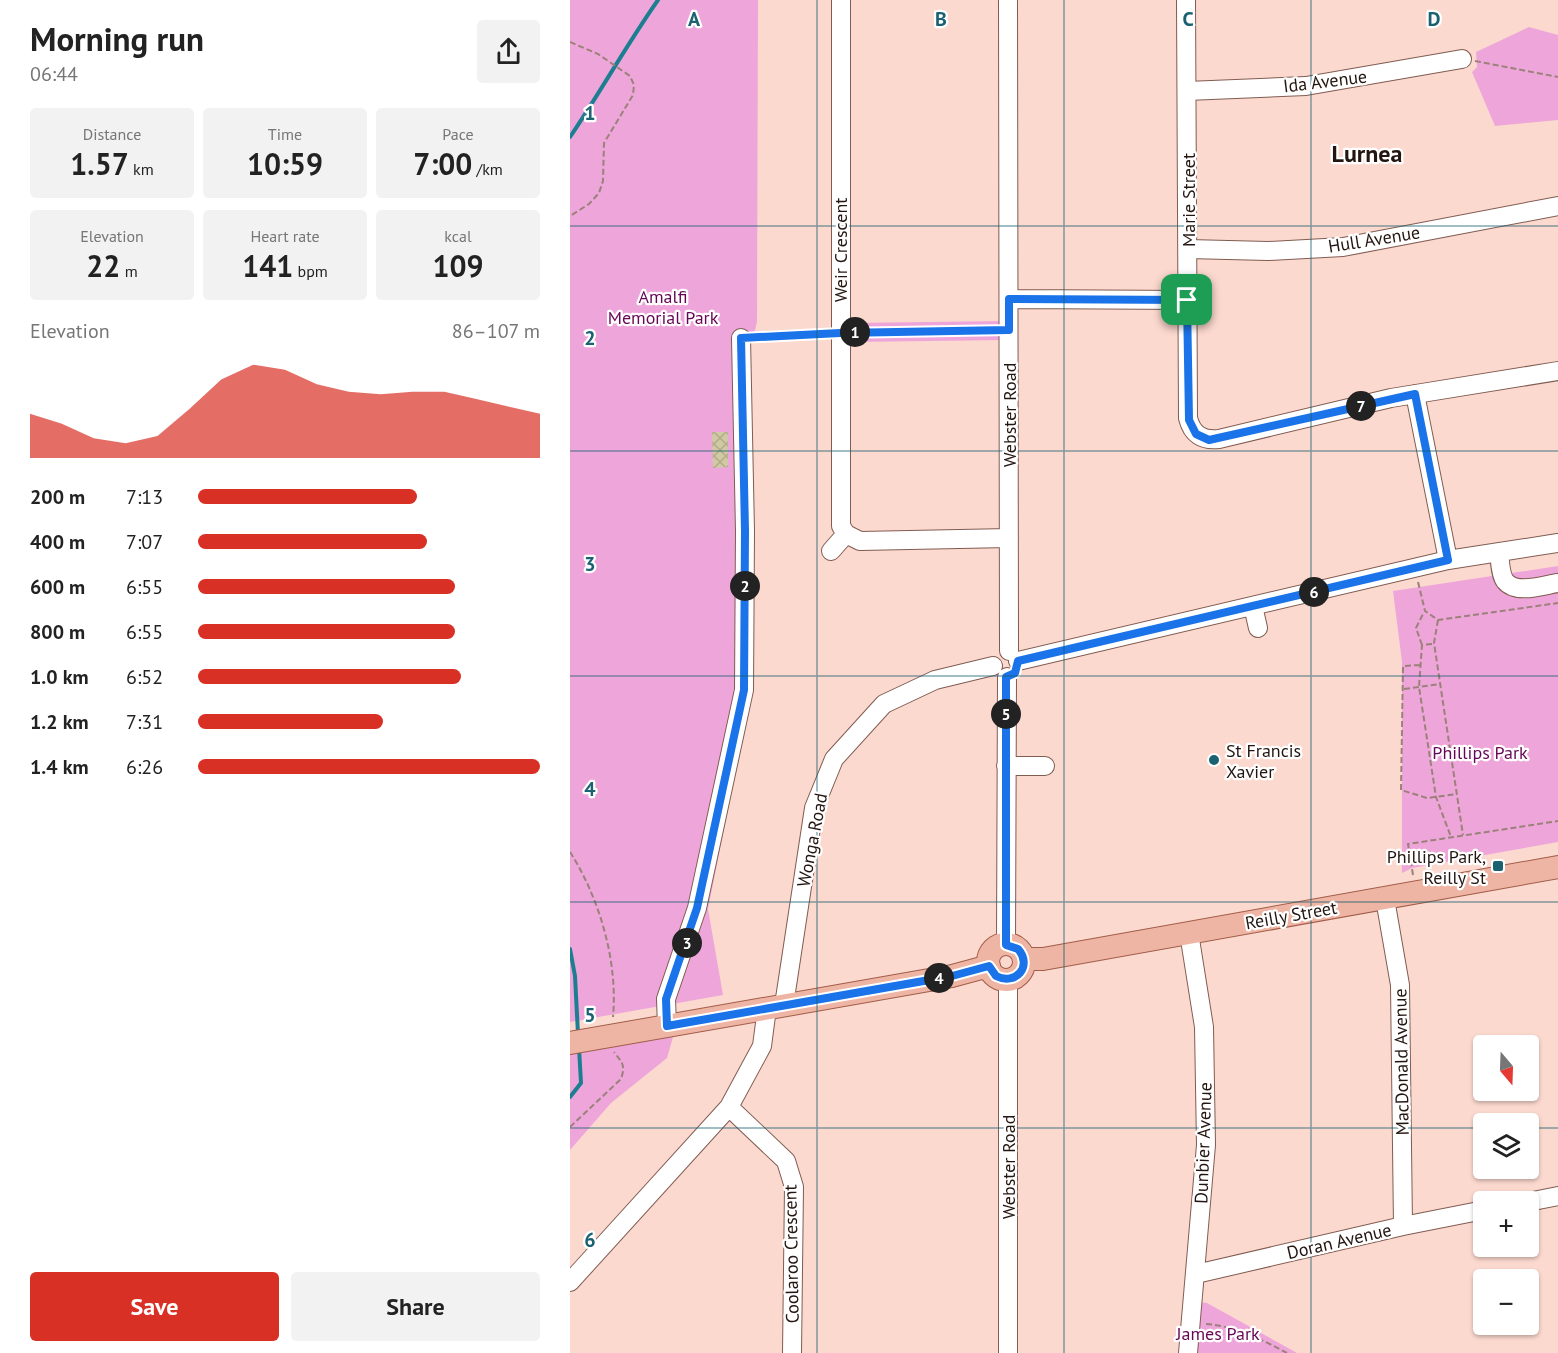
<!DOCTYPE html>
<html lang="en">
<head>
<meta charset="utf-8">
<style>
  :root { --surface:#fff; --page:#f2f2f2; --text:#222; --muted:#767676; --accent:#d93025 }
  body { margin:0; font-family:"PT Sans",sans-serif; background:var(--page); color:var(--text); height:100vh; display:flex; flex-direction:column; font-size:22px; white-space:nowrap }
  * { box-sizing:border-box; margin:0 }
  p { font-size:20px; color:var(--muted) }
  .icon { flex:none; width:33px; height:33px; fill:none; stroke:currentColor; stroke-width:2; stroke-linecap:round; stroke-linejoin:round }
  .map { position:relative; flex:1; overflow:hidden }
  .panel { display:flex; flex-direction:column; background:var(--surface); width:570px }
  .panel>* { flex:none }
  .needle { width:39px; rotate:161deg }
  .tools { position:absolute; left:903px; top:1035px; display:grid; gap:12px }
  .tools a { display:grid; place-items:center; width:66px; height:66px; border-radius:6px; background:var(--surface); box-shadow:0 2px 4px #0004; font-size:30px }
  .pin { position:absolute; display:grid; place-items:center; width:51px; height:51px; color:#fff; margin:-26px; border-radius:12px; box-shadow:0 3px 9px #0006 }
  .km { position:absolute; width:30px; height:30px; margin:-15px; border-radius:50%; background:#222; color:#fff; font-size:16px; line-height:30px; text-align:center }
  .round { display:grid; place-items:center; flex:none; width:63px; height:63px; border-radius:6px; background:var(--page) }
  .overview { display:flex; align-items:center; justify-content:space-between; height:102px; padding:0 30px }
  h1 { font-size:33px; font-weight:800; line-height:45px }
  .figures { display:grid; grid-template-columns:repeat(3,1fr); gap:9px; height:102px; padding:6px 30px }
  .figures div { display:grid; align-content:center; border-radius:6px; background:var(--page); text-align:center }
  .figures b { font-size:30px; font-weight:800 }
  .figures small { font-size:16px; font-weight:400 }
  .figures p { font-size:16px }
  .chart { height:168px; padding:12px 30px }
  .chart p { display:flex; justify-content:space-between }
  .chart svg { width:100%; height:108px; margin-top:6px; fill:var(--accent); opacity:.7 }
  .primary-button { display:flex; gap:12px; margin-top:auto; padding:12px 30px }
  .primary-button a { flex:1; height:69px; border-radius:6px; background:var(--accent); color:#fff; font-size:24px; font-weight:800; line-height:69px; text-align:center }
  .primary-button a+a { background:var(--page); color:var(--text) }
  ul { padding:0 30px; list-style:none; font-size:20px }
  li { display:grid; grid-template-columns:96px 72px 1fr; align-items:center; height:45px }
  li i { height:15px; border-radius:8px; background:var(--accent) }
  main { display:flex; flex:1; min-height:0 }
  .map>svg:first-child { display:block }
  .park { fill:#eea6da }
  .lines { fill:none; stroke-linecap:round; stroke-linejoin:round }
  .stream { stroke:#1d7d91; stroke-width:4 }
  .building { fill:url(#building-cross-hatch) }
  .minor-casing { stroke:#805c51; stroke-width:20 }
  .major-casing { stroke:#a15d49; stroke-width:24 }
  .path { stroke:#9b8179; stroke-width:2; stroke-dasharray:6 3; stroke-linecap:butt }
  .minor { stroke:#fff; stroke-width:18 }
  .major { stroke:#efb5a4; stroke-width:22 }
  .route-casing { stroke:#fff; stroke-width:12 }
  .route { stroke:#1a73e8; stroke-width:8 }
  .grid { fill:none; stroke:#1a6171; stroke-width:1.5; stroke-opacity:0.55 }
  .poi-dot { fill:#1a6171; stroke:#fff; stroke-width:2 }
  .labels { text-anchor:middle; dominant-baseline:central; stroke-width:4.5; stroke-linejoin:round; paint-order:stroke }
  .street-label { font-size:18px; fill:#231510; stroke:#fff }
  .park-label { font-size:18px; fill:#660756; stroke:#fff }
  .poi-label { font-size:18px; fill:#231510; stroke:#fff; text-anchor:start }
  .district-label { font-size:24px; font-weight:bold; fill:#231510; stroke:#fff }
  .grid-label { font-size:20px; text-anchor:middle; font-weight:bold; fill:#1a6171; stroke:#fff; stroke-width:4.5; stroke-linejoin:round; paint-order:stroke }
</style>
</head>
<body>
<main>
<section class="panel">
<div class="overview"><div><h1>Morning run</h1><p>06:44</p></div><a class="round"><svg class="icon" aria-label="share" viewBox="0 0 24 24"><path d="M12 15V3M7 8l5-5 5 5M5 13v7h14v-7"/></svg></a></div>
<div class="figures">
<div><p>Distance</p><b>1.57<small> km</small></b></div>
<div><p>Time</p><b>10:59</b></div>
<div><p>Pace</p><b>7:00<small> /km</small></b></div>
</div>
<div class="figures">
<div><p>Elevation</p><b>22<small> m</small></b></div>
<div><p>Heart rate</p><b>141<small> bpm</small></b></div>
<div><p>kcal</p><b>109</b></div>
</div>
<div class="chart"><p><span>Elevation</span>86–107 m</p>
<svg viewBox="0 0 160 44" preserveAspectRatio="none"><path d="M0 44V26L10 30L20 36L30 38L40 35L50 24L60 12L70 6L80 8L90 14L100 17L110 18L120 17L130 17L140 20L150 23L160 26V44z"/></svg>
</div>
<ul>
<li><b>200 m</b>7:13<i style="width:64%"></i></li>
<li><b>400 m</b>7:07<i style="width:67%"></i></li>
<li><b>600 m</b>6:55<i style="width:75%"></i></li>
<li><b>800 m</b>6:55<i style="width:75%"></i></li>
<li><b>1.0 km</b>6:52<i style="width:77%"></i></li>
<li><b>1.2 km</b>7:31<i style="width:54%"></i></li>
<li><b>1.4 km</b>6:26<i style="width:100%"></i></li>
</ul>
<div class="primary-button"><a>Save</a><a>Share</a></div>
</section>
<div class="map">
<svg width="988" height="1353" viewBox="0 0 988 1353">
  <defs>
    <pattern id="building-cross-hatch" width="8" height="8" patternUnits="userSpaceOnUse" patternTransform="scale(1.5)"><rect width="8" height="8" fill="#d1c9a3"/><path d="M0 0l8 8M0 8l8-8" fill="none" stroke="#b3ac8b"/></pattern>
  </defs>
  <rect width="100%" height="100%" fill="#fcd9cf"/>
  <!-- park -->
  <path class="park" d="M0,0H188L187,322L181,345L182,690L138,909L153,995L0,1022Z
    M959,27L988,35V120L925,126L902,72L907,67L906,52Z
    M436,321V340L282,342V323Z
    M988,566V842L842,868L832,873V662L823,591Z
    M105,1030L97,1058L41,1103L0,1150V1048Z
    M629,1302L637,1303L727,1353H625Z"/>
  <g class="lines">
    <!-- stream -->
    <path class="stream" d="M0,137C31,91 57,44 88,0
      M0,949L5,976L8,1034
      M0,1097L11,1083L9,1048"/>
  </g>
  <!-- building -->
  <path class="building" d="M142,432H158V467L143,468Z"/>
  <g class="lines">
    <!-- minor casing -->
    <g class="minor-casing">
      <path id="minor" d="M271,0V526L276,534L290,541L439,538
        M438,0L439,651
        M616,0L618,418C622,434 632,441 649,439L821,398L988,371
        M617,91L736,86L892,59
        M618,249L698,251L773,247L988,206
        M439,299L617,300
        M845,394L878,560
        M261,551L276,534
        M929,552C930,560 930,574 935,581C946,595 974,585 988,583
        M683,606L688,628
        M448,661L878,560L988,543
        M436,766H475
        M815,899L830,985L833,1226
        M436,945L437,677
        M214,1005L244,808L264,759L314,704L365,680L423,666
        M97,1026L96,999L127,908L174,690L175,531L171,338
        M159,1107L216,1161L224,1187L222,1353
        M958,1202L988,1196
        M626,1274L833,1226L914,1210
        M0,1282L159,1107L192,1046L197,1008
        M438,1353V980
        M618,1353L636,1145L634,1027L619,933"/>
    </g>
    <!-- major casing -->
    <g class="major-casing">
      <path id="major" d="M418 962a18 18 0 1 1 36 0a18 18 0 1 1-36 0Z
        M454,959H473L988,867
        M0,1043L382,976L419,966"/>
    </g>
    <!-- path -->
    <path class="path" d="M0,42L28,54L60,76L64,85L63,95L34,143L33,181L29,193L19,204L0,216
      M905,61L988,77
      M285,332L423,331
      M186,337L255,333
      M848,582L855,611L868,620L988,603
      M868,620L864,643L893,835
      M862,644L852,645L849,687L866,797L881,837
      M852,645L846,628L854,612
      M850,665L833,666L831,790L857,798L887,794
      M834,689L870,684
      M0,852C30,899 48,962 43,1017
      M843,875L838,844L988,821
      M0,1127L51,1079C56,1064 52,1063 44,1052
      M636,1324C665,1326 691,1339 717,1353"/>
    <!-- minor -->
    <use href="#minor" class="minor"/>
    <!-- major -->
    <use href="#major" class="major"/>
  </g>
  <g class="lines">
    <!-- route casing -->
    <g class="route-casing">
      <path id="route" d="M439,299L617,300L619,420L626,434L639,440L845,394L878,560L448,661L445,673L436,677V945L448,949C463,966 446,986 426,976L419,966L382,976L97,1026L96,999L127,908L174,690L175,531L171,338L270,333L439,330Z"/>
    </g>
    <!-- route -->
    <use href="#route" class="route"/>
  </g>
  <!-- grid -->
  <path class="grid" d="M247,0V1353M494,0V1353M741,0V1353M0,226H988M0,451H988M0,676H988M0,902H988M0,1128H914M958,1128H988"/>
  <!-- markers -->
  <g class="poi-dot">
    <circle cx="644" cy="760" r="6"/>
    <rect x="922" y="860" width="12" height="12" rx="3"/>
  </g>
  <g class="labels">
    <!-- street labels -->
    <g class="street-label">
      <text transform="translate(755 81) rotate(-7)">Ida Avenue</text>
      <text transform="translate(618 200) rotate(-90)">Marie Street</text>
      <text transform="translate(804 239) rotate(-9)">Hull Avenue</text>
      <text transform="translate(270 250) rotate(-90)">Weir Crescent</text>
      <text transform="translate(439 415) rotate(-90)">Webster Road</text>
      <text transform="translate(242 840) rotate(-79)">Wonga Road</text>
      <text transform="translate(721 915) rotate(-10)">Reilly Street</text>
      <text transform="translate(831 1062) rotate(-91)">MacDonald Avenue</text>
      <text transform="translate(633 1143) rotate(-88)">Dunbier Avenue</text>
      <text transform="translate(438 1167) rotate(-90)">Webster Road</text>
      <text transform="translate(769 1241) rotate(-13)">Doran Avenue</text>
      <text transform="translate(221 1254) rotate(-91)">Coolaroo Crescent</text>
    </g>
    <!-- park labels -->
    <g class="park-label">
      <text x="93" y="296">Amalfi<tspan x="93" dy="21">Memorial Park</tspan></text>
      <text x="910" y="752">Phillips Park</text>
      <text x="648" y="1333">James Park</text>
    </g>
    <!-- poi labels -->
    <g class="poi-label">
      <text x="656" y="750">St Francis<tspan x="656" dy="21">Xavier</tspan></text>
      <text x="916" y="856" text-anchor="end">Phillips Park,<tspan x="916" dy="21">Reilly St</tspan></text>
    </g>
    <!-- district labels -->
    <g class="district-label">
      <text x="797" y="153">Lurnea</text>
    </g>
  </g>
  <g class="grid-label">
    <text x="124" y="26">A</text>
    <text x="371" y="26">B</text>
    <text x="618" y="26">C</text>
    <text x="864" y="26">D</text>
    <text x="20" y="120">1</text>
    <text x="20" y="345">2</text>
    <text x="20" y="571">3</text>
    <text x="20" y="796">4</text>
    <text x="20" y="1022">5</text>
    <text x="20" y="1247">6</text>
  </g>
</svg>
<div class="tools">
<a><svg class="needle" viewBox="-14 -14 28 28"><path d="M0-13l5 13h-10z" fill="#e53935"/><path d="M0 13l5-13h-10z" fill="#767676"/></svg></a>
<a><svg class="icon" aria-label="layers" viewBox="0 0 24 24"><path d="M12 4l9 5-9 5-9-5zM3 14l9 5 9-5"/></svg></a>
<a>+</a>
<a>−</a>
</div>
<div class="pin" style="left:617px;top:300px;background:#1e9e55"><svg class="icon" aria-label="arrive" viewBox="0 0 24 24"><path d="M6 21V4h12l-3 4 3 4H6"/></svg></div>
<b class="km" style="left:285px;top:332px">1</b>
<b class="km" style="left:175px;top:586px">2</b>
<b class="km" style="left:117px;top:943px">3</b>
<b class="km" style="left:369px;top:978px">4</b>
<b class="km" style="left:436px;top:714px">5</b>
<b class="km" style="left:744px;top:592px">6</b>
<b class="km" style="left:791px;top:406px">7</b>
</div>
</main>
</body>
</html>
